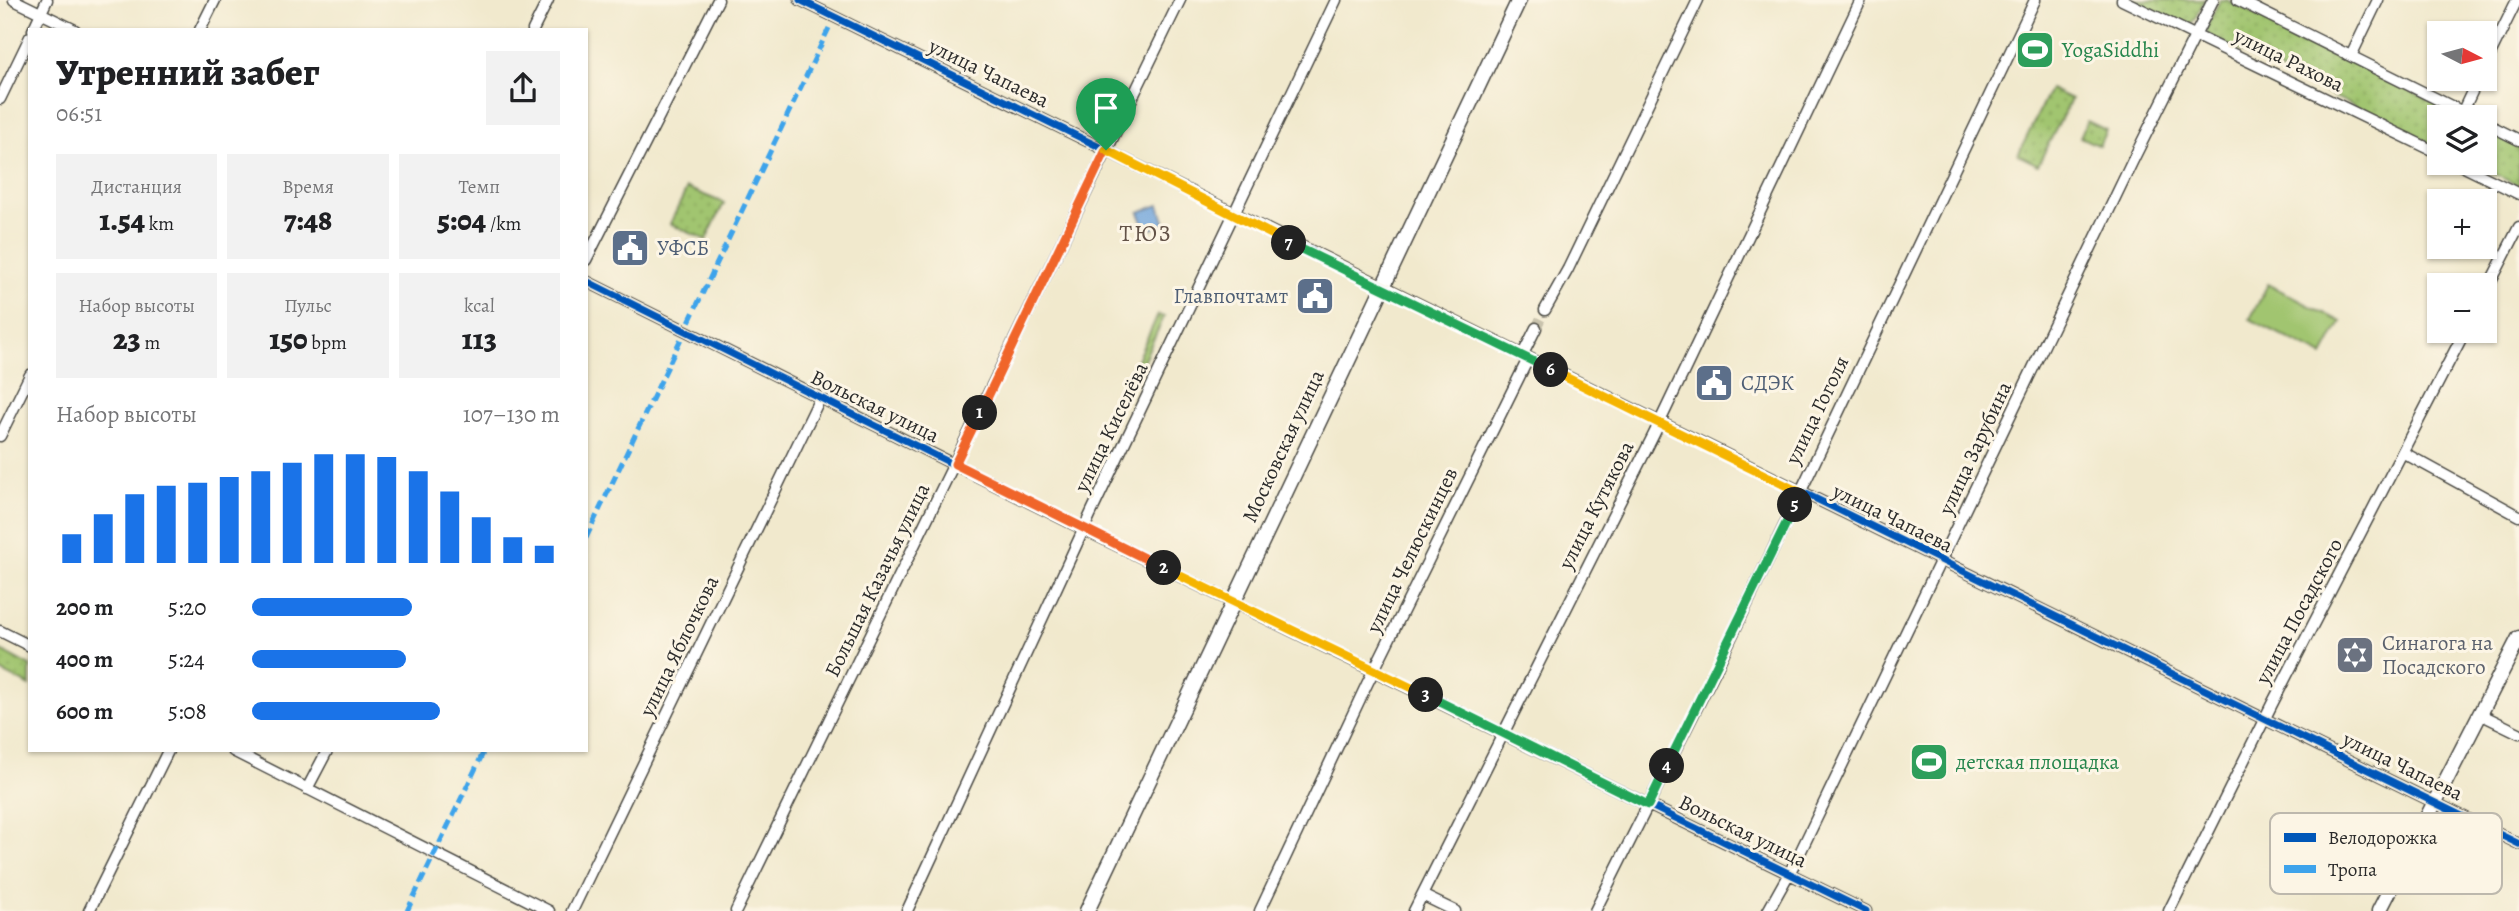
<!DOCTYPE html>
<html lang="ru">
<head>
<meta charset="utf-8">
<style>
  :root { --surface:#fff; --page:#f2f2f2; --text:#202124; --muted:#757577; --accent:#1a73e8 }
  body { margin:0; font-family:Alegreya,serif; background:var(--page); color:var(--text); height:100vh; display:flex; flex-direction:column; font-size:26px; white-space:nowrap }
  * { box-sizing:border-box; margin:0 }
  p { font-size:23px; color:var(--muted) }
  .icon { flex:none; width:38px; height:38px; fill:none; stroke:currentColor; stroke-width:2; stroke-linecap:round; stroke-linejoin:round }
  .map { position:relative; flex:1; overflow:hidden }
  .drawer { position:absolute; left:28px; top:28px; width:560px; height:724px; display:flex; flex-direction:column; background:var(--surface); border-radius:0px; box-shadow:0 2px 5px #0004 }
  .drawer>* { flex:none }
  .needle { width:46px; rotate:96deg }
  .buttons { position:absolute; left:2427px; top:21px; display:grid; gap:14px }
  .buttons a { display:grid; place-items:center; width:70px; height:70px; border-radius:0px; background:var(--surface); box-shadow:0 2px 5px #0004; font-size:35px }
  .pin { position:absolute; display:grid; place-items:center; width:60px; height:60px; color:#fff; margin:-72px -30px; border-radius:50% 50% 50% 0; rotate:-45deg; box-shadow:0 0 7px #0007 }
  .pin .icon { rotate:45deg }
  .km { position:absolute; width:35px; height:35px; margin:-18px; border-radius:50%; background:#222; color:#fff; font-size:19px; line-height:35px; text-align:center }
  .round { display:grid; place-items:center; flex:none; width:74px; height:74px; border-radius:0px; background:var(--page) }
  .summary { display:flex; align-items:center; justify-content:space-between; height:119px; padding:0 28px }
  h1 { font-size:38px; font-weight:800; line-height:52px }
  .metrics { display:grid; grid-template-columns:repeat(3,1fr); gap:10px; height:119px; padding:7px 28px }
  .metrics div { display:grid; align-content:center; border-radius:0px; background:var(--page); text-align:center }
  .metrics b { font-size:30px; font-weight:800 }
  .metrics small { font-size:19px; font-weight:400 }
  .metrics p { font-size:19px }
  .chart { height:196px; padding:14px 28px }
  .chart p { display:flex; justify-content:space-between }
  .chart svg { width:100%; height:126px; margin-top:7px; stroke:var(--accent); stroke-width:6 }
  ul { padding:0 28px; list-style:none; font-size:23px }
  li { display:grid; grid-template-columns:112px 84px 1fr; align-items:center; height:52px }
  li i { height:18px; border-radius:9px; background:var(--accent) }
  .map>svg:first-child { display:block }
  .green { fill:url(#green-dots); stroke:#66784d; stroke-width:2 }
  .pitch { fill:#a1c56f; stroke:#66784d; stroke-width:2 }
  .water { fill:url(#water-ripples); stroke:#4c6783; stroke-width:2 }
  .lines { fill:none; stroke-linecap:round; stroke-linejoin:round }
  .minor-tunnel { stroke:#c9c3ad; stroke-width:10; stroke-dasharray:10 5; stroke-linecap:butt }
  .minor-casing { stroke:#494843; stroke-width:13 }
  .major-casing { stroke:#494843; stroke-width:17 }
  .minor { stroke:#fff; stroke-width:10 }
  .major { stroke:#fff; stroke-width:14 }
  .quiet { stroke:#3ea3eb; stroke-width:5; stroke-dasharray:10 5; stroke-linecap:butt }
  .cycleway-casing { stroke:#fcf5e5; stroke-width:11 }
  .cycleway { stroke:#0057b8; stroke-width:7 }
  .split-1-casing { stroke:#fff; stroke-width:14 }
  .split-2-casing { stroke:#fff; stroke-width:14 }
  .split-3-casing { stroke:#fff; stroke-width:14 }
  .split-4-casing { stroke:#fff; stroke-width:14 }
  .split-5-casing { stroke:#fff; stroke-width:14 }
  .split-6-casing { stroke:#fff; stroke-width:14 }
  .split-7-casing { stroke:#fff; stroke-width:14 }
  .split-8-casing { stroke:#fff; stroke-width:14 }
  .split-1 { stroke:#f0652b; stroke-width:9 }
  .split-2 { stroke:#f0652b; stroke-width:9 }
  .split-3 { stroke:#f5b400; stroke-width:9 }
  .split-4 { stroke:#22a559; stroke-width:9 }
  .split-5 { stroke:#22a559; stroke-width:9 }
  .split-6 { stroke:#f5b400; stroke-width:9 }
  .split-7 { stroke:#22a559; stroke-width:9 }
  .split-8 { stroke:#f5b400; stroke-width:9 }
  .labels { text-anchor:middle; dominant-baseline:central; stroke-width:6; stroke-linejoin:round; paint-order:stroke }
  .leisure-label { font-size:21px; fill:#27864d; stroke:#fcf5e5; text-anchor:start }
  .street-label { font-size:21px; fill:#2b2b2b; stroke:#fcf5e5 }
  .service-label { font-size:21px; fill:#4e5e75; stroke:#fcf5e5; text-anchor:start }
  .worship-label { font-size:21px; fill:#5b616d; stroke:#fcf5e5; text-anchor:start }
  .neighbourhood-label { font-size:23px; letter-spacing:2px; fill:#635348; stroke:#fcf5e5 }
  .key { fill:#fcf5e5; stroke:#bdb8ad; stroke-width:2 }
  .key-label { font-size:19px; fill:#2b2b2b }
</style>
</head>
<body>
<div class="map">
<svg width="2519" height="911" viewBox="0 0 2519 911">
  <defs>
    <pattern id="green-dots" width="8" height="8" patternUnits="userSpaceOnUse" patternTransform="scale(1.75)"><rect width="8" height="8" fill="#a1c56f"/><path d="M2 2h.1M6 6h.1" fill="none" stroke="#8ba960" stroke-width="1.8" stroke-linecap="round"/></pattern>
    <pattern id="water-ripples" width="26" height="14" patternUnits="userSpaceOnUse" patternTransform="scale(1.75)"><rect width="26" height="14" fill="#6da3db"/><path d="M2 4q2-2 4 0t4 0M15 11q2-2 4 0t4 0" fill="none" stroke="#5a85b2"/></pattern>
  </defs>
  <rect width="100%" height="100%" fill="#fcf5e5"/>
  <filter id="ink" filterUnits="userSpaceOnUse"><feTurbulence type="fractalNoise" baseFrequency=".0143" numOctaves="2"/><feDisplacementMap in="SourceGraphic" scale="14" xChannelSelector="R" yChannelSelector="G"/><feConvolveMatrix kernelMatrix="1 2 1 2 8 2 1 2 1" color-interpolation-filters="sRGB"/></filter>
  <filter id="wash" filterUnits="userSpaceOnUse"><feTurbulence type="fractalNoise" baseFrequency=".00686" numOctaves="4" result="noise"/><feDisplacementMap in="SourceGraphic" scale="28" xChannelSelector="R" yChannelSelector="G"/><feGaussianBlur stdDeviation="1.57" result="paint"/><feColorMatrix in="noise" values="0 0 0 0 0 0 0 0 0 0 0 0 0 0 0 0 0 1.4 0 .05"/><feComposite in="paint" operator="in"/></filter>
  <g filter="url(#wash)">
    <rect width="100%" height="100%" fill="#f1e9cd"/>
    <!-- green -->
    <path class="green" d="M2132,0H2205L2192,23L2184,26Z
      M2220,0H2227L2449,110L2452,117H2440L2439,143L2434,145L2209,36L2206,28Z
      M2050,89L2071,99L2038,165L2018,155Z
      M2087,121L2106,130L2099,146L2080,137Z
      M2485,128L2519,144V186L2472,163H2485Z
      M687,188L724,203L706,240L670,224Z
      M1158,315L1164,317L1136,376L1131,372Z
      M0,650L30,666V686L0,671Z"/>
    <!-- pitch -->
    <path class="pitch" d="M2268,284L2341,322L2323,356L2250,319Z"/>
    <!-- water -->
    <path class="water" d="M1159,205L1165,224L1146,231L1139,212Z"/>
  </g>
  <g filter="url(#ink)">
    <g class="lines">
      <!-- minor-tunnel -->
      <path class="minor-tunnel" d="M1536,328L1545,310"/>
      <!-- minor casing -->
      <g class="minor-casing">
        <path id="minor" d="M14,0L75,30
          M800,0L2519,844
          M2122,0L2440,154
          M2238,0L2473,117
          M33,30L47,0
          M200,30L215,0
          M533,30L548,0
          M2351,56L2378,0
          M2485,65L2517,0
          M0,99L30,37
          M2460,117L2478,79
          M2485,123L2519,140
          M2456,163L2519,194
          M586,260L718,0
          M586,281L1085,530L1866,911
          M2485,293L2519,227
          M1545,310L1568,269L1698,0
          M1522,356L1536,328
          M0,436L30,375
          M2404,453L2519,516
          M0,631L30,646
          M2480,714L2519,733
          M233,751L549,911
          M307,789L327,751
          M1422,895L1455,911
          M89,911L168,751
          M572,911L820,398
          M736,911L1180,0
          M907,911L1092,511L1336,0
          M1260,911L1367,684L1528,359
          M1414,911L1654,434L1861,0
          M1595,911L1717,667L2035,0
          M1768,911L1797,859L2135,156L2213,0
          M2169,911L2272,704L2465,331"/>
      </g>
      <!-- major casing -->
      <g class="major-casing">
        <path id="major" d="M1087,911L1519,0
          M2379,911L2519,638"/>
      </g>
      <!-- minor -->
      <use href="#minor" class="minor"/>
      <!-- major -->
      <use href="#major" class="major"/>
      <!-- quiet -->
      <path class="quiet" d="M586,538L829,28
        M407,911L484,751"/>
      <!-- cycleway casing -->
      <g class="cycleway-casing">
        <path id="cycleway" d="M800,0L2519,844
          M586,281L1085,530L1866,911"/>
      </g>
      <!-- cycleway -->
      <use href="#cycleway" class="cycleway"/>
    </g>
  </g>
  <g class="lines" filter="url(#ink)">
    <!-- split-1 casing -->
    <g class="split-1-casing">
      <path id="split-1" d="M980,413L1106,150"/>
    </g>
    <!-- split-2 casing -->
    <g class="split-2-casing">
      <path id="split-2" d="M980,413L955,464L1164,568"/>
    </g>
    <!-- split-3 casing -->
    <g class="split-3-casing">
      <path id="split-3" d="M1164,568L1426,695"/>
    </g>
    <!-- split-4 casing -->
    <g class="split-4-casing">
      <path id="split-4" d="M1426,695L1648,805L1667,766"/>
    </g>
    <!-- split-5 casing -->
    <g class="split-5-casing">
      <path id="split-5" d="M1667,766L1795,505"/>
    </g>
    <!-- split-6 casing -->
    <g class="split-6-casing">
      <path id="split-6" d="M1551,370L1799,492L1795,505"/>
    </g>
    <!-- split-7 casing -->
    <g class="split-7-casing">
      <path id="split-7" d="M1289,243L1551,370"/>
    </g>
    <!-- split-8 casing -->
    <g class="split-8-casing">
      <path id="split-8" d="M1106,150L1289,243"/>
    </g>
    <!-- split-1 -->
    <use href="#split-1" class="split-1"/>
    <!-- split-2 -->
    <use href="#split-2" class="split-2"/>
    <!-- split-3 -->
    <use href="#split-3" class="split-3"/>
    <!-- split-4 -->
    <use href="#split-4" class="split-4"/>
    <!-- split-5 -->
    <use href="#split-5" class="split-5"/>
    <!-- split-6 -->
    <use href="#split-6" class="split-6"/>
    <!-- split-7 -->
    <use href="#split-7" class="split-7"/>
    <!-- split-8 -->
    <use href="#split-8" class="split-8"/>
  </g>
  <!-- icons -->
  <defs>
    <g id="stadium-square" transform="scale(2.0125)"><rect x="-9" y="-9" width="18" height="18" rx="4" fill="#2e9e5b" stroke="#fcf5e5"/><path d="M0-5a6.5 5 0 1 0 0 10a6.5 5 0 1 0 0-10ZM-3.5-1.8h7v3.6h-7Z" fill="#fff"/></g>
    <g id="civic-square" transform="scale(2.0125)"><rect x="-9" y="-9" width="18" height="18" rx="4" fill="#5c6f8a" stroke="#fcf5e5"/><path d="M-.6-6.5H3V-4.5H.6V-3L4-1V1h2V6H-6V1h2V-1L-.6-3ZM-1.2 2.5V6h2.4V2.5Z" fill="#fff"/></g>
    <g id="synagogue-square" transform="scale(2.0125)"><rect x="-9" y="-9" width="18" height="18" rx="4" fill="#6b7280" stroke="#fcf5e5"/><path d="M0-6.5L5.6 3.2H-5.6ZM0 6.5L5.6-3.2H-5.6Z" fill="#fff"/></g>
  </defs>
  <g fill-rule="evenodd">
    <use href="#stadium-square" x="2035" y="50"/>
    <use href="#civic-square" x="630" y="248"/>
    <use href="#civic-square" x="1315" y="296"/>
    <use href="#civic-square" x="1714" y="383"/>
    <use href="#synagogue-square" x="2355" y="655"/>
    <use href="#stadium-square" x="1929" y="762"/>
  </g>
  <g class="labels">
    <!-- leisure labels -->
    <g class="leisure-label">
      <text x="2062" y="50">YogaSiddhi</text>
      <text x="1956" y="762">детская площадка</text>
    </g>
    <!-- street labels -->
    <g class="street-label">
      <text transform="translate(2289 60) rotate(26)">улица Рахова</text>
      <text transform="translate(989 73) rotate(26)">улица Чапаева</text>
      <text transform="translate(875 406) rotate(26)">Вольская улица</text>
      <text transform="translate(1817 410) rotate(-64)">улица Гоголя</text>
      <text transform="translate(1111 427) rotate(-64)">улица Киселёва</text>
      <text transform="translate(1283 446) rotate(-65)">Московская улица</text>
      <text transform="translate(1975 448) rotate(-65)">улица Зарубина</text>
      <text transform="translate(1596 505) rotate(-63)">улица Кутякова</text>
      <text transform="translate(1893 518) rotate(26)">улица Чапаева</text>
      <text transform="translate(1412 550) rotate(-64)">улица Челюскинцев</text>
      <text transform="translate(877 580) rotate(-64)">Большая Казачья улица</text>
      <text transform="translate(2299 611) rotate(-62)">улица Посадского</text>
      <text transform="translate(679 646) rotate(-64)">улица Яблочкова</text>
      <text transform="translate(2403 766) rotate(26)">улица Чапаева</text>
      <text transform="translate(1743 831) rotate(26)">Вольская улица</text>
    </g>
    <!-- service labels -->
    <g class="service-label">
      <text x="657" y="248">УФСБ</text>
      <text x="1288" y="296" text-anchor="end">Главпочтамт</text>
      <text x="1741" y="383">СДЭК</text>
    </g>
    <!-- worship labels -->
    <g class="worship-label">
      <text x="2382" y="643">Синагога на<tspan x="2382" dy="24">Посадского</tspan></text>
    </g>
    <!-- neighbourhood labels -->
    <g class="neighbourhood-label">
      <text x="1146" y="233">ТЮЗ</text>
    </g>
  </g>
  <!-- legend -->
  <rect x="2270" y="813" width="232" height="81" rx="10" class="key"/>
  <rect x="2284" y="833" width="32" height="9" fill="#0057b8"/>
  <rect x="2284" y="865" width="32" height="8" fill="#3ea3eb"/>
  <g class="key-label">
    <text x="2328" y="844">Велодорожка</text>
    <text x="2328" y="876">Тропа</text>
  </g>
</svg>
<div class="buttons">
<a><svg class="needle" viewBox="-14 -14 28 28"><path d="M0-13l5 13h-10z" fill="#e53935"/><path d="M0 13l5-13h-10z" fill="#757577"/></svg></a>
<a><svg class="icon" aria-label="layers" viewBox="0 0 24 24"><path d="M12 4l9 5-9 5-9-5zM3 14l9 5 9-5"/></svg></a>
<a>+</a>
<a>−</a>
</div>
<div class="pin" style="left:1106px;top:150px;background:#1e9e55"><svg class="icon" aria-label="arrive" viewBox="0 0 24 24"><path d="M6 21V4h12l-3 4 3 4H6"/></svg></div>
<b class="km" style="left:980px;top:413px">1</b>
<b class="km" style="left:1164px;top:568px">2</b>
<b class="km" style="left:1426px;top:695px">3</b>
<b class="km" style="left:1667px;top:766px">4</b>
<b class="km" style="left:1795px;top:505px">5</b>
<b class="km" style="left:1551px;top:370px">6</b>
<b class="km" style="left:1289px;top:243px">7</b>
<section class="drawer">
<div class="summary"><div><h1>Утренний забег</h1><p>06:51</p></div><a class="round"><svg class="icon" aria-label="share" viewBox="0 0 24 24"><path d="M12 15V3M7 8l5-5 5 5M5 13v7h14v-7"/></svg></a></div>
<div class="metrics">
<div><p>Дистанция</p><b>1.54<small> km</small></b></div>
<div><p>Время</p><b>7:48</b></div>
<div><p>Темп</p><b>5:04<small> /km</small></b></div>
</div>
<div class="metrics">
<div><p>Набор высоты</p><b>23<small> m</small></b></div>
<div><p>Пульс</p><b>150<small> bpm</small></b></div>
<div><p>kcal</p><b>113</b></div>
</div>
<div class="chart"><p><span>Набор высоты</span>107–130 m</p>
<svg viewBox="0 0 160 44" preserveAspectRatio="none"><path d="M5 44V34M15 44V27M25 44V20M35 44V17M45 44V16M55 44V14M65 44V12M75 44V9M85 44V6M95 44V6M105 44V7M115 44V12M125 44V19M135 44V28M145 44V35M155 44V38"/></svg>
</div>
<ul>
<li><b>200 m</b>5:20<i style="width:52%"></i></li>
<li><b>400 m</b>5:24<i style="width:50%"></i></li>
<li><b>600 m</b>5:08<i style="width:61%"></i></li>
</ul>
</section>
</div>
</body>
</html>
